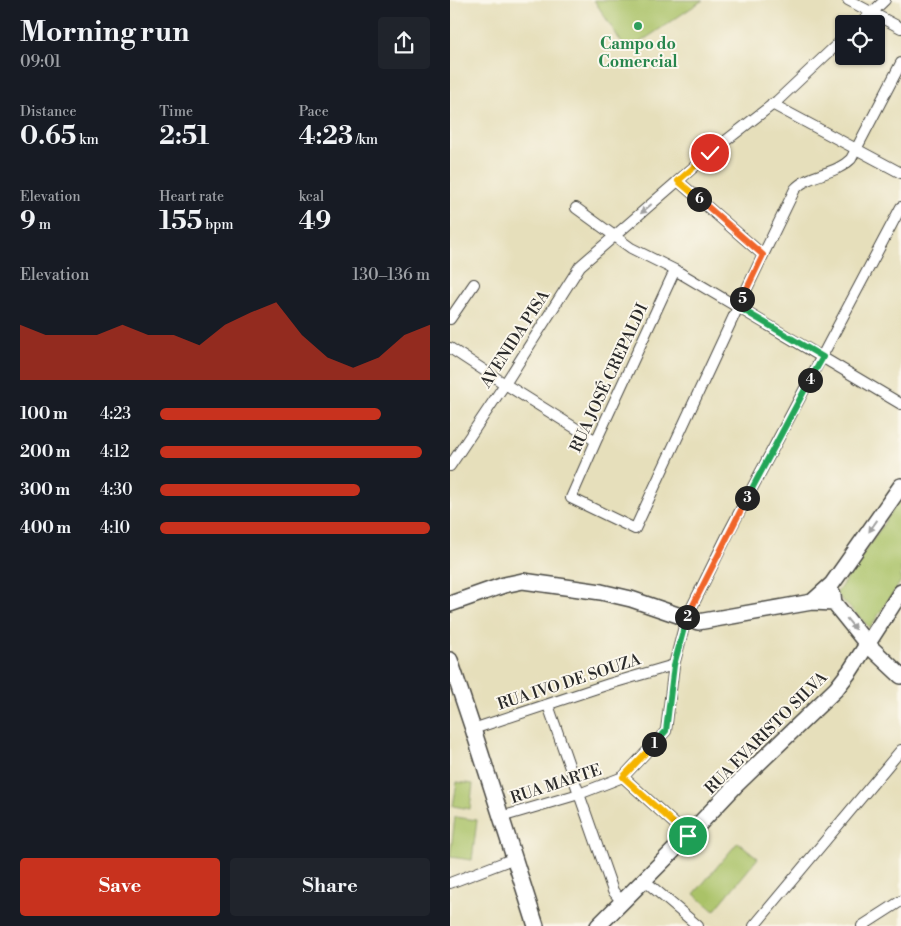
<!DOCTYPE html>
<html lang="en">
<head>
<meta charset="utf-8">
<style>
  :root { --surface:#171b24; --page:#20242c; --text:#f1f3f6; --muted:#9ea1a6; --accent:#c8321e }
  body { margin:0; font-family:"Libre Bodoni",serif; background:var(--page); color:var(--text); height:100vh; display:flex; flex-direction:column; font-size:19px; white-space:nowrap }
  * { box-sizing:border-box; margin:0 }
  p { font-size:16px; color:var(--muted) }
  .icon { flex:none; width:28px; height:28px; fill:none; stroke:currentColor; stroke-width:2; stroke-linecap:round; stroke-linejoin:round }
  .map { position:relative; flex:1; overflow:hidden }
  .drawer { display:flex; flex-direction:column; background:var(--surface); width:450px }
  .drawer>* { flex:none }
  .fabs { position:absolute; left:385px; top:15px; display:grid; gap:10px }
  .fabs a { display:grid; place-items:center; width:50px; height:50px; border-radius:5px; background:var(--surface); box-shadow:0 1px 4px #0004; font-size:25px }
  .pin { position:absolute; display:grid; place-items:center; width:42px; height:42px; color:#fff; margin:-21px; border:2px solid #fff; border-radius:50%; box-shadow:0 1px 5px #0007 }
  .km { position:absolute; width:25px; height:25px; margin:-12px; border-radius:50%; background:#222; color:#fff; font-size:14px; line-height:25px; text-align:center }
  .round { display:grid; place-items:center; flex:none; width:52px; height:52px; border-radius:5px; background:var(--page) }
  .summary { display:flex; align-items:center; justify-content:space-between; height:85px; padding:0 20px }
  h1 { font-size:28px; font-weight:700; line-height:38px }
  .figures { display:grid; grid-template-columns:repeat(3,1fr); gap:8px; height:85px; padding:5px 20px }
  .figures div { display:grid; align-content:center }
  .figures b { font-size:25px; font-weight:700 }
  .figures small { font-size:14px; font-weight:400 }
  .figures p { font-size:14px }
  .chart { height:140px; padding:10px 20px }
  .chart p { display:flex; justify-content:space-between }
  .chart svg { width:100%; height:90px; margin-top:5px; fill:var(--accent); opacity:.7 }
  .primary-button { display:flex; gap:10px; margin-top:auto; padding:10px 20px }
  .primary-button a { flex:1; height:58px; border-radius:5px; background:var(--accent); color:#fff; font-size:20px; font-weight:700; line-height:58px; text-align:center }
  .primary-button a+a { background:var(--page); color:var(--text) }
  ul { padding:0 20px; list-style:none; font-size:16px }
  li { display:grid; grid-template-columns:80px 60px 1fr; align-items:center; height:38px }
  li i { height:12px; border-radius:6px; background:var(--accent) }
  main { display:flex; flex:1; min-height:0 }
  .map>svg:first-child { display:block }
  .green { fill:#aac267; stroke:#6a7649 }
  .lines { fill:none; stroke-linecap:round; stroke-linejoin:round }
  .street-casing { stroke:#474641; stroke-width:12 }
  .secondary-casing { stroke:#474641; stroke-width:18 }
  .street { stroke:#fff; stroke-width:10 }
  .secondary { stroke:#fff; stroke-width:15 }
  .oneway { fill:#a0a0a0 }
  .split-1-casing { stroke:#fff; stroke-width:10 }
  .split-2-casing { stroke:#fff; stroke-width:10 }
  .split-3-casing { stroke:#fff; stroke-width:10 }
  .split-4-casing { stroke:#fff; stroke-width:10 }
  .split-5-casing { stroke:#fff; stroke-width:10 }
  .split-6-casing { stroke:#fff; stroke-width:10 }
  .split-7-casing { stroke:#fff; stroke-width:10 }
  .split-1 { stroke:#f5b400; stroke-width:6 }
  .split-2 { stroke:#22a559; stroke-width:6 }
  .split-3 { stroke:#f0652b; stroke-width:6 }
  .split-4 { stroke:#22a559; stroke-width:6 }
  .split-5 { stroke:#22a559; stroke-width:6 }
  .split-6 { stroke:#f0652b; stroke-width:6 }
  .split-7 { stroke:#f5b400; stroke-width:6 }
  .leisure-dot { fill:#2e9e5b; stroke:#fbf7ec; stroke-width:2 }
  .labels { text-anchor:middle; dominant-baseline:central; stroke-width:4; stroke-linejoin:round; paint-order:stroke }
  .leisure-label { font-size:16px; font-weight:bold; fill:#27864d; stroke:#fbf7ec }
  .street-label { font-size:16px; fill:#2b2b2b; stroke:#fbf7ec }
</style>
</head>
<body>
<main>
<section class="drawer">
<div class="summary"><div><h1>Morning run</h1><p>09:01</p></div><a class="round"><svg class="icon" aria-label="share" viewBox="0 0 24 24"><path d="M12 15V3M7 8l5-5 5 5M5 13v7h14v-7"/></svg></a></div>
<div class="figures">
<div><p>Distance</p><b>0.65<small> km</small></b></div>
<div><p>Time</p><b>2:51</b></div>
<div><p>Pace</p><b>4:23<small> /km</small></b></div>
</div>
<div class="figures">
<div><p>Elevation</p><b>9<small> m</small></b></div>
<div><p>Heart rate</p><b>155<small> bpm</small></b></div>
<div><p>kcal</p><b>49</b></div>
</div>
<div class="chart"><p><span>Elevation</span>130–136 m</p>
<svg viewBox="0 0 160 44" preserveAspectRatio="none"><path d="M0 44V17L10 22L20 22L30 22L40 17L50 22L60 22L70 27L80 17L90 11L100 6L110 22L120 33L130 38L140 33L150 22L160 17V44z"/></svg>
</div>
<ul>
<li><b>100 m</b>4:23<i style="width:82%"></i></li>
<li><b>200 m</b>4:12<i style="width:97%"></i></li>
<li><b>300 m</b>4:30<i style="width:74%"></i></li>
<li><b>400 m</b>4:10<i style="width:100%"></i></li>
</ul>
<div class="primary-button"><a>Save</a><a>Share</a></div>
</section>
<div class="map">
<svg width="451" height="926" viewBox="0 0 451 926">
  <rect width="100%" height="100%" fill="#fbf7ec"/>
  <filter id="ink" filterUnits="userSpaceOnUse"><feTurbulence type="fractalNoise" baseFrequency=".02" numOctaves="2"/><feDisplacementMap in="SourceGraphic" scale="10" xChannelSelector="R" yChannelSelector="G"/><feConvolveMatrix kernelMatrix="1 2 1 2 8 2 1 2 1" color-interpolation-filters="sRGB"/></filter>
  <filter id="wash" filterUnits="userSpaceOnUse"><feTurbulence type="fractalNoise" baseFrequency=".0096" numOctaves="4" result="noise"/><feDisplacementMap in="SourceGraphic" scale="20" xChannelSelector="R" yChannelSelector="G"/><feGaussianBlur stdDeviation="1.12" result="paint"/><feColorMatrix in="noise" values="0 0 0 0 0 0 0 0 0 0 0 0 0 0 0 0 0 1.4 0 .05"/><feComposite in="paint" operator="in"/></filter>
  <g filter="url(#wash)">
    <rect width="100%" height="100%" fill="#e6dfbb"/>
    <!-- green -->
    <path class="green" d="M144,0H253L177,51Z
      M451,498V581L420,628L386,594Z
      M7,782L23,784L20,809L3,806Z
      M5,817L27,820L22,860L0,857Z
      M288,842L308,858L264,911L244,894Z"/>
  </g>
  <g filter="url(#ink)">
    <g class="lines">
      <!-- street casing -->
      <g class="street-casing">
        <path id="street" d="M398,0L451,28
          M410,24L435,0
          M322,104L451,173
          M228,181L313,255
          M126,208L181,248L225,270L451,404
          M225,270L146,441L121,498L185,529L288,307L345,189C360,173 385,175 401,159L451,63
          M0,319L24,284
          M0,348L55,384L146,441
          M0,466L55,384L130,266L260,153L327,101L394,38
          M98,705L163,891L172,902
          M23,729L159,684L224,665
          M173,777L238,836
          M51,817L129,794L173,777L216,731L224,665L236,619L280,530L451,207
          M194,880L248,926
          M0,883L65,858
          M304,926L451,750
          M412,926L451,901"/>
      </g>
      <!-- secondary casing -->
      <g class="secondary-casing">
        <path id="secondary" d="M383,595L384,603L417,644L451,676
          M362,602L382,584L451,486
          M0,604L54,585L73,581L151,592L181,599L248,622L362,602L384,603
          M0,660L23,729L86,926
          M148,926L238,836L285,786L386,689L400,671L451,592"/>
      </g>
      <!-- street -->
      <use href="#street" class="street"/>
      <!-- secondary -->
      <use href="#secondary" class="secondary"/>
    </g>
    <!-- one-way arrows -->
    <defs><path id="oneway-solid" d="M-6-.8H1V-3.2L6.5 0L1 3.2V.8H-6Z" transform="scale(1.25)"/></defs>
    <g class="oneway">
      <use href="#oneway-solid" transform="translate(196 209) rotate(139)"/>
      <use href="#oneway-solid" transform="translate(423 526) rotate(125)"/>
      <use href="#oneway-solid" transform="translate(401 624) rotate(51)"/>
    </g>
  </g>
  <g class="lines" filter="url(#ink)">
    <!-- split-1 casing -->
    <g class="split-1-casing">
      <path id="split-1" d="M204,744L173,777L238,836"/>
    </g>
    <!-- split-2 casing -->
    <g class="split-2-casing">
      <path id="split-2" d="M204,744L216,731L224,665L237,617"/>
    </g>
    <!-- split-3 casing -->
    <g class="split-3-casing">
      <path id="split-3" d="M237,617L297,498"/>
    </g>
    <!-- split-4 casing -->
    <g class="split-4-casing">
      <path id="split-4" d="M297,498L360,380"/>
    </g>
    <!-- split-5 casing -->
    <g class="split-5-casing">
      <path id="split-5" d="M292,299L288,307L373,357L360,380"/>
    </g>
    <!-- split-6 casing -->
    <g class="split-6-casing">
      <path id="split-6" d="M249,199L313,255L292,299"/>
    </g>
    <!-- split-7 casing -->
    <g class="split-7-casing">
      <path id="split-7" d="M249,199L228,181L260,153"/>
    </g>
    <!-- split-1 -->
    <use href="#split-1" class="split-1"/>
    <!-- split-2 -->
    <use href="#split-2" class="split-2"/>
    <!-- split-3 -->
    <use href="#split-3" class="split-3"/>
    <!-- split-4 -->
    <use href="#split-4" class="split-4"/>
    <!-- split-5 -->
    <use href="#split-5" class="split-5"/>
    <!-- split-6 -->
    <use href="#split-6" class="split-6"/>
    <!-- split-7 -->
    <use href="#split-7" class="split-7"/>
  </g>
  <!-- markers -->
  <circle class="leisure-dot" cx="188" cy="26" r="5"/>
  <g class="labels">
    <!-- leisure labels -->
    <g class="leisure-label">
      <text x="188" y="44">Campo do<tspan x="188" dy="18">Comercial</tspan></text>
    </g>
    <!-- street labels -->
    <g class="street-label">
      <text transform="translate(65 339) rotate(-57)">AVENIDA PISA</text>
      <text transform="translate(159 378) rotate(-65)">RUA JOSÉ CREPALDI</text>
      <text transform="translate(119 682) rotate(-18)">RUA IVO DE SOUZA</text>
      <text transform="translate(316 733) rotate(-45)">RUA EVARISTO SILVA</text>
      <text transform="translate(106 784) rotate(-18)">RUA MARTE</text>
    </g>
  </g>
</svg>
<div class="fabs">
<a><svg class="icon" aria-label="locate" viewBox="0 0 24 24"><circle cx="12" cy="12" r="6"/><path d="M12 2v4M12 18v4M2 12h4M18 12h4"/></svg></a>
</div>
<div class="pin" style="left:238px;top:836px;background:#1e9e55"><svg class="icon" aria-label="arrive" viewBox="0 0 24 24"><path d="M6 21V4h12l-3 4 3 4H6"/></svg></div>
<div class="pin" style="left:260px;top:153px;background:#d93025"><svg class="icon" aria-label="check" viewBox="0 0 24 24"><path d="M5 12l5 5 9-10"/></svg></div>
<b class="km" style="left:204px;top:744px">1</b>
<b class="km" style="left:237px;top:617px">2</b>
<b class="km" style="left:297px;top:498px">3</b>
<b class="km" style="left:360px;top:380px">4</b>
<b class="km" style="left:292px;top:299px">5</b>
<b class="km" style="left:249px;top:199px">6</b>
</div>
</main>
</body>
</html>
